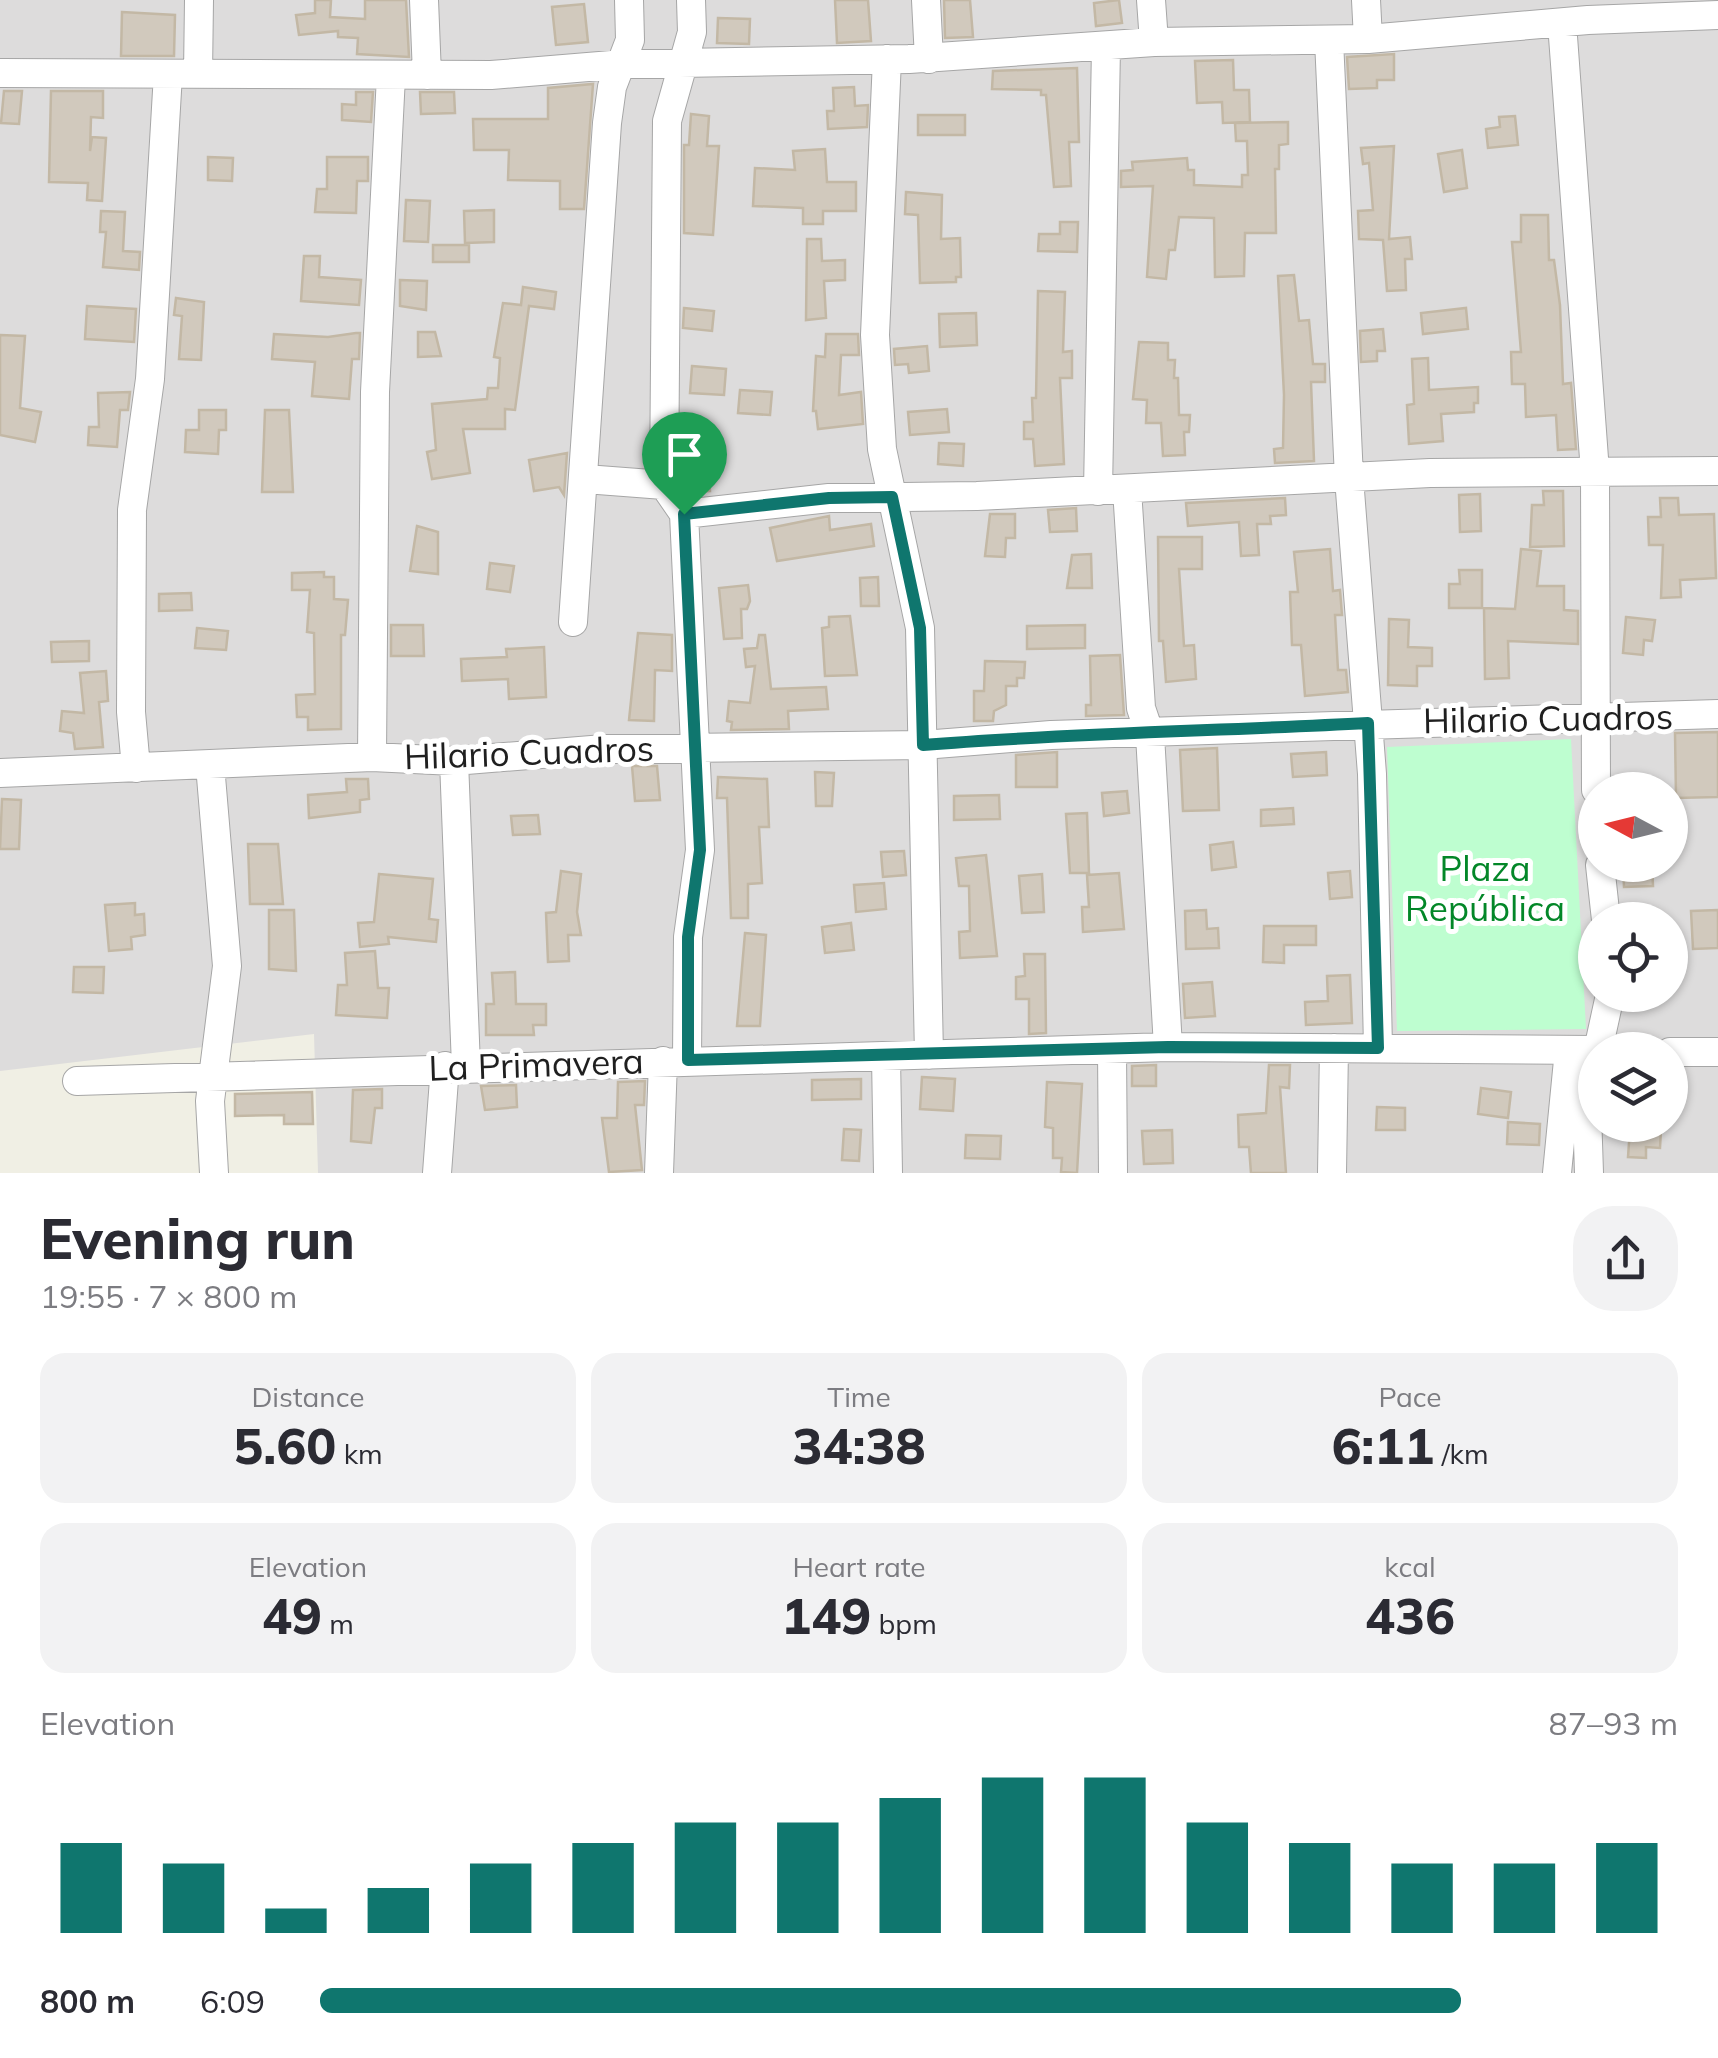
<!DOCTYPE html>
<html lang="en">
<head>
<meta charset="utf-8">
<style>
  :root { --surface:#fff; --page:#f2f2f3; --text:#2b2b33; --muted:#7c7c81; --accent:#0f766e }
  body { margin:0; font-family:Mulish,sans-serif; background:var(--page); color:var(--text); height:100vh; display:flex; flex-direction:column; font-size:38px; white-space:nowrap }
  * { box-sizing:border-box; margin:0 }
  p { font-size:32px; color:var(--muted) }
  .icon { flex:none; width:55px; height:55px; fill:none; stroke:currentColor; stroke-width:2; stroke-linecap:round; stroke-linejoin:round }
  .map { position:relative; height:1173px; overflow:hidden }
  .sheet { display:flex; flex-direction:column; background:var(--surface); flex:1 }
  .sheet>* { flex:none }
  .needle { width:65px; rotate:277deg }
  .fabs { position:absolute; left:1578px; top:772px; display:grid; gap:20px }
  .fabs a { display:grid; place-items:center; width:110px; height:110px; border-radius:50%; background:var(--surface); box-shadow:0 2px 8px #0004; font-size:50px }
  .pin { position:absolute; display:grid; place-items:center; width:85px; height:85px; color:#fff; margin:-102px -42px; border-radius:50% 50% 50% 0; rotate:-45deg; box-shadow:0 0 10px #0007 }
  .pin .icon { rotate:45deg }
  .round { display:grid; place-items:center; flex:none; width:105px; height:105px; border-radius:40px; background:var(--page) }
  .summary { display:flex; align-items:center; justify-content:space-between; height:170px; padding:0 40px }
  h1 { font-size:55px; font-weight:800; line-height:75px }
  .metrics { display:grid; grid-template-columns:repeat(3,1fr); gap:15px; height:170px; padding:10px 40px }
  .metrics div { display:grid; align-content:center; border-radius:25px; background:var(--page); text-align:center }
  .metrics b { font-size:50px; font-weight:800 }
  .metrics small { font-size:28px; font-weight:400 }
  .metrics p { font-size:28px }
  .chart { height:280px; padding:20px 40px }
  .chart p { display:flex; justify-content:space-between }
  .chart svg { width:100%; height:180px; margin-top:10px; stroke:var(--accent); stroke-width:6 }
  ul { padding:0 40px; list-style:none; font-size:32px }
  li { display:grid; grid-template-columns:160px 120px 1fr; align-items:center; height:75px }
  li i { height:25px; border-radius:12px; background:var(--accent) }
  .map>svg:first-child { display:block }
  .residential { fill:#dddcdc; fill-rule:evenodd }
  .park { fill:#befed0 }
  .building { fill:#d1c9bd; stroke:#c3b8a5; stroke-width:2.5 }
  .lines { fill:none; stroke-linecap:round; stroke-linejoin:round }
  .minor-casing { stroke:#a6a6a6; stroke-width:30 }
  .minor { stroke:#fff; stroke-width:28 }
  .route-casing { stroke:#fff; stroke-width:20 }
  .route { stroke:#0f766e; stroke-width:12 }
  .labels { text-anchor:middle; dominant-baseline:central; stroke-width:10; stroke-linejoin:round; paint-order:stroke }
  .street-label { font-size:35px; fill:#1f1f1f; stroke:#fff }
  .park-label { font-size:35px; fill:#038728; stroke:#fff }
</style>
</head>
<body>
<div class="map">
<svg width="1718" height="1173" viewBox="0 0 1718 1173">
  <rect width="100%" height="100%" fill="#f0efe4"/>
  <!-- residential -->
  <path class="residential" d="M0,0H1718V1173H318L314,1034L0,1071ZM1595,790H1670V865H1595ZM1595,920H1670V995H1595ZM1595,1050H1670V1125H1595Z"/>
  <!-- park -->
  <path class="park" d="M1571,739L1586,1029L1397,1031L1387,747Z"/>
  <!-- building -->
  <path class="building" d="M315,0H331L330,17L365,19V0H406L409,57L357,54L358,38L338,37V31L299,35L296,15L315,13Z
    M835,0H868L871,41L837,43Z
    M944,0H970L973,37L945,38Z
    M1119,0L1122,23L1096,26L1094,3Z
    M584,4L588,42L556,45L552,7Z
    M122,12L175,15L174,56H121Z
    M718,18L750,19L749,44L717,43Z
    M1394,54V80H1377V88L1349,89L1347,57Z
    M1233,60L1234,90H1249L1250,122L1223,123L1222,102L1197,103L1195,61Z
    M1077,68L1079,142H1069L1071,186L1054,187L1046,95H1041V90L992,89L993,71Z
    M593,84L584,209H560V181L508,180L509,150H474L473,119H548V88Z
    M854,87L855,106L868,105L867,127L828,129L827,111H834L833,88Z
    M4,91H22L19,124L1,123Z
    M51,91H103V118L91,117L90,151L92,137L106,138L102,201L87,200L88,183L49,182Z
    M356,92H373L371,122L342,120V104L356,105Z
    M420,92H454L455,113L421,114Z
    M691,114L709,116L707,146H719L713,235L684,233V145H689Z
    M918,115H965V135H918Z
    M1515,116L1518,145L1488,148L1486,129L1500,127L1499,117Z
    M1288,122V144L1279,145V169H1275L1276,233H1245L1244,276L1215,277L1214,218L1179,217L1175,250H1169L1166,279L1147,277L1153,186L1121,187V171L1133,170L1132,162L1187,158L1188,170H1194V185L1242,187V175H1248L1247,141H1236L1235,123Z
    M1394,146L1389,239L1410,237L1412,259H1405L1406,290L1387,291L1383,240L1359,239L1358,211L1373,210L1369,163L1363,164L1361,148Z
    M825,149L827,182H856V211H823V224H803V208L753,206L755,168L795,170L793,151Z
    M1462,150L1467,188L1444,192L1438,154Z
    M208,157L233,158L232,181L208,180Z
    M327,157H368V181H357L356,213L315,212L317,189H327Z
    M906,192L942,195L941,239L960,238L961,277H956V282L920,283L918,215L905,214Z
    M406,200L430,201L428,242L404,241Z
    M494,210V242L465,243L464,211Z
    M101,211L125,212L123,251L140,252L139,270L103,267L106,232H100Z
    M1521,215H1548L1549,260H1554L1560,305L1563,384L1571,383L1576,449L1558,450L1556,415L1526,417L1525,384H1512L1511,352H1521L1512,242H1521Z
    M1060,222H1078L1077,252L1038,251L1039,234H1060Z
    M807,239H821L822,261L845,260V280L824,281L826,318L806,320Z
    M433,245H469V262H433Z
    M304,256H320L319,277L361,280L359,305L301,301Z
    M1294,275L1299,321L1309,320L1313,364H1325V382H1311L1314,461L1275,463L1274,449L1283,448L1284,395L1278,276Z
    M400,280L427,281L426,310L400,306Z
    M523,287L556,292L554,309L529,306L515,410L505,409V429H463L470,473L432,479L427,452L436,450L432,404L487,399L488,388H498L500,358L494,357L503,303L521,305Z
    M1038,291L1065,292L1063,352L1072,351V378H1060L1064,464L1035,466L1033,439H1024V422H1033L1032,398H1036Z
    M176,298L204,302L201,360L179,359L182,316L174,315Z
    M87,306L136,309L134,342L85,339Z
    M684,308L714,311L712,331L683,328Z
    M1466,308L1468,329L1423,334L1421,313Z
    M976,313L977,345L940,347L939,314Z
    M1383,329L1385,351H1377V361L1361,362L1360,331Z
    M418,332H435L441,356L418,357Z
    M356,333H360L359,359H352L349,399L312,396L315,362L272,359L274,334L328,337Z
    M826,334H858L859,355H841L839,395L861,392L863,424L818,429L816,411H813L816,356L825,357Z
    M0,335L25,336L20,408L41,412L35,442L0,435Z
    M1139,342L1168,343V360H1175L1174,378H1178L1179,415H1190L1189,432H1184L1185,455L1163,456L1161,423H1146L1147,400L1133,399Z
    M927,346L929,371L909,373L908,364L895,365L894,349Z
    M1428,358L1429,390L1478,387V403H1474V412L1441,414L1443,441L1409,444L1407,405L1414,404L1412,359Z
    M692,366L726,369L724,395L690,393Z
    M740,390L772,392L770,415L738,413Z
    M130,392L128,410H120L117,447L88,445L89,427H99L98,393Z
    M947,409L949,432L910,435L908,412Z
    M199,410H226V430H219L218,454L185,452L186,430H199Z
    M265,410H289L293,492H262Z
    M939,443L964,444L963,466L938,464Z
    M567,453L564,495L559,487L534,491L529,460Z
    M708,457L710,491L690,492L682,480V459Z
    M1543,491H1563L1564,546L1530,547L1532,505H1544Z
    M1480,494L1481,531L1460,532L1459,495Z
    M1285,498L1286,515L1270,516L1271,524H1257L1259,555L1241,556L1239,522L1188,526L1186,503Z
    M1660,498H1678L1679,515L1714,514L1716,578L1680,580L1681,597L1661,598L1663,545H1649L1648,517H1661Z
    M1076,508L1077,531L1050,532L1048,510Z
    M990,514H1015V538H1006L1005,557L985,556Z
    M829,516L830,530L871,524L874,546L777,561L770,528Z
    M417,526L438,532V574L410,571Z
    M1158,537H1202V569H1179L1184,646L1194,645L1196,679L1166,682L1163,641H1159Z
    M1330,549L1333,591L1340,590L1342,615H1335L1338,670H1346L1348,692L1305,696L1301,645H1292L1290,592H1298L1294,552Z
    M1521,549L1541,551L1537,586H1564V610L1578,611V644L1508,641L1509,678L1485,679L1484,608L1515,609Z
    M1091,554L1092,588H1067L1072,555Z
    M490,563L514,566L510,592L487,589Z
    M1459,570H1482V608H1449V584H1460Z
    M324,572V577H334V599L348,600L345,635H341V729L308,730V717H297L296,695L315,694L314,633L307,632L310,590H292V573Z
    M878,577L879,606H861L860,578Z
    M748,585L750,601L747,609H741L742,638L724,639L719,588Z
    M191,593L192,610L159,611V594Z
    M850,616L857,675L825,676L822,628L829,627V617Z
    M1626,617L1655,620L1652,641L1644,640L1643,655L1623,653Z
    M1389,619L1409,620L1408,647L1432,648V666H1417V686L1388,685Z
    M391,625H423L424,656H391Z
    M1085,625V648L1027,649V626Z
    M197,628L228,631L226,650L195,648Z
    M638,633L672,635V671L655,670L654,721L629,720Z
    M759,635H765L771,689L826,687L828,709L788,711L789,729L731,730L732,722L727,721L729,701L750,703L755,666L746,667L744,649L757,648Z
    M89,641V661L52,662L51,642Z
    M544,647L546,697L509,699L508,679L462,681L461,659L507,657L506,649Z
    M1120,655L1124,715L1086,716V705H1091L1090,656Z
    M985,661L1025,662L1024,678H1017V686H1006V705L994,711L993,721H974V691H984Z
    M106,671L108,701L99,702L103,747L75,749L73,733L60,731L62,711L84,713L80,673Z
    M1718,732V797L1676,798L1675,733Z
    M1217,748L1219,810L1183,811L1180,750Z
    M1057,752V787H1016V755Z
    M1326,752L1327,775L1293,777L1291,754Z
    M632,766H657L660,800L635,801Z
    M815,772L834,773L832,806H816Z
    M718,777L767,779L769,827H759L762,883L748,884V918H731L727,798H717Z
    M346,779H368L369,799L360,800V812L309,818L308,795L347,792Z
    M1127,791L1129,813L1104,816L1102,793Z
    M999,795L1000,819L954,820V796Z
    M2,799L21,800L19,849H0Z
    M1293,808L1294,824L1261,826V810Z
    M1087,813L1089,873H1070L1066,814Z
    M538,815L540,834L513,835L511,816Z
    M1233,842L1236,867L1212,870L1210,845Z
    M248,844H278L283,904H250Z
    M904,851L906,875L883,877L881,852Z
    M986,855L997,956L960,958L959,932L970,931L969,886H959L956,858Z
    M1623,865H1652L1653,886L1624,887Z
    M561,871L581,874L577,912L581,935H568L569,961L548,962L546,913L556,912Z
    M1350,871L1352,897L1330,899L1328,873Z
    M1119,873L1124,929L1083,932L1082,907H1089L1087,875Z
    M379,874L433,879L429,919L438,920L436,942L388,937L389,944L360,947L358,923L374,922Z
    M1042,874L1044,912L1022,913L1019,876Z
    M884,883L886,909L856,912L854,885Z
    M135,903V915L144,914L145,935L131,937L132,949L109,951L105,905Z
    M269,910H294L296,971L269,969Z
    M1206,910L1207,929L1218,928L1219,948L1186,949L1185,911Z
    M1718,910V948L1693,949L1691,911Z
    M851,923L854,950L825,953L822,927Z
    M1264,926H1316V945H1284V963L1263,962Z
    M745,933L766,935L760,1026H737Z
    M375,951L378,988H389L387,1018L336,1015L338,985H347L345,953Z
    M1024,954H1045L1046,1033L1029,1034V999H1016V977L1025,976Z
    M74,967H104L103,993L73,992Z
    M515,972L516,1004H546V1025H533L534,1035H486V1004H494L492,973Z
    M1350,975L1352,1023L1306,1025L1305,1002L1328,1001L1327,976Z
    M1212,982L1215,1016L1185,1018L1183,984Z
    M1156,1065V1086H1132V1066Z
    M1269,1065H1290L1289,1088L1280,1087L1286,1173H1251L1249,1147H1239L1238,1115L1266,1113Z
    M922,1077L955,1079L953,1111L920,1109Z
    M861,1079V1099L812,1100V1080Z
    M645,1081L644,1105H635L642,1170L609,1172L602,1118H617L618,1082Z
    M1047,1082L1082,1084L1077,1173L1061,1172L1062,1158H1053V1128L1045,1127Z
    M516,1085L517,1107L485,1110L481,1086Z
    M1481,1088L1511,1092L1508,1118L1478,1114Z
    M382,1089V1108H375L371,1143L351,1141L353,1090Z
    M312,1092L313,1124H284V1115L235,1116V1094Z
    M1377,1107L1405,1108V1130H1376Z
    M1508,1122L1540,1124L1539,1145L1507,1144Z
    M1630,1128L1661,1130L1660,1148L1646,1147V1158L1628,1157Z
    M844,1129L861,1130L859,1161L842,1160Z
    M1172,1130L1173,1163L1144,1164L1142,1131Z
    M966,1135L1001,1136L1000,1159L965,1158Z"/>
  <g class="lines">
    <!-- minor casing -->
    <g class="minor-casing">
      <path id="minor" d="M424,0L427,75
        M926,0L929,59
        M1151,0L1154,42
        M1366,0L1368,39
        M1562,23L1595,472L1596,790
        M1329,40L1349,478L1372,774L1378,1048
        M887,59L875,335L882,449L920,628L929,1055
        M0,73L491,75L624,64L909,59L1154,42L1368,39L1588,20L1718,15
        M198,74L199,0
        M585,479L664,485L684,514L829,498L977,496L1430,473L1718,471
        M664,485L667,121L692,32L691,0
        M1127,489L1141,708L1150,735L1168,1047
        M1098,491L1106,47
        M684,514L700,850L688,937L687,1059
        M573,622L607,123L612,87L630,40L629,0
        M372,757L375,392L391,76
        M454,761L466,1066
        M210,765L227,966L210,1101L214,1173
        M136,768L131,712L132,510L150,379L168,74
        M0,773L372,757L454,761L604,749L923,745L1051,735L1718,714
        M1600,865L1606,920
        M1598,1050L1610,995
        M1112,1051L1113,1173
        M1670,1052H1718
        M886,1057L888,1173
        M77,1081L1168,1047L1595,1050
        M437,1173L445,1066
        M659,1173L663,1061
        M1332,1173L1334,1048
        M1557,1173L1569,1050
        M1589,1173L1587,1112L1595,1064"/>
    </g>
    <!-- minor -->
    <use href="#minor" class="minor"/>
  </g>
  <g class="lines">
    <!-- route casing -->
    <g class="route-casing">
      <path id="route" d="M892,497L920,628L923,745C1071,733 1220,731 1368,723L1378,1048L1168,1047L688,1060V937L700,850L684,514L829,498Z"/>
    </g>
    <!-- route -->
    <use href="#route" class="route"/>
  </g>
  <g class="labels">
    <!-- street labels -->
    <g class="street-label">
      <text transform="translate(1548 718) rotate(-1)">Hilario Cuadros</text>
      <text transform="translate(529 752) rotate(-2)">Hilario Cuadros</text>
      <text transform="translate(536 1064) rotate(-2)">La Primavera</text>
    </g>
    <!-- park labels -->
    <g class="park-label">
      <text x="1485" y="868">Plaza<tspan x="1485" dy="40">República</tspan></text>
    </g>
  </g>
</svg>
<div class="fabs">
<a><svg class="needle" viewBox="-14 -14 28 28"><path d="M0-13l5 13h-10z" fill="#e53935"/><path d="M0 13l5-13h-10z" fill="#7c7c81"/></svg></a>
<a><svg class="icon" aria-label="locate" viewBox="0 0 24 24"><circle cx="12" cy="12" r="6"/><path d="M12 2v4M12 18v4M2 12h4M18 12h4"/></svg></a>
<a><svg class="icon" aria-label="layers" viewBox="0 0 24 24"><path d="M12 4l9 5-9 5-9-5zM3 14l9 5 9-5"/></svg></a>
</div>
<div class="pin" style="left:684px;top:514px;background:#1e9e55"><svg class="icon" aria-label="arrive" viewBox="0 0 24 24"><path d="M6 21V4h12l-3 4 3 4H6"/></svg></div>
</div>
<section class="sheet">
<div class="summary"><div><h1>Evening run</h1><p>19:55 · 7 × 800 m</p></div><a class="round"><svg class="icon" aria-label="share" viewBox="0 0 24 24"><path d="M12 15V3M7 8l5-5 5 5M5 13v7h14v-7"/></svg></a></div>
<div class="metrics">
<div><p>Distance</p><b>5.60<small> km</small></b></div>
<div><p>Time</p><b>34:38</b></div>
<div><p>Pace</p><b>6:11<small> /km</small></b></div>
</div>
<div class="metrics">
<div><p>Elevation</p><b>49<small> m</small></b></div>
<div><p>Heart rate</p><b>149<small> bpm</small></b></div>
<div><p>kcal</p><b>436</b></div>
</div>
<div class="chart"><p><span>Elevation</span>87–93 m</p>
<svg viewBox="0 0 160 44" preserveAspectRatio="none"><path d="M5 44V22M15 44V27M25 44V38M35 44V33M45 44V27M55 44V22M65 44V17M75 44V17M85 44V11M95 44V6M105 44V6M115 44V17M125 44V22M135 44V27M145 44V27M155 44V22"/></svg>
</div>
<ul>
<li><b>800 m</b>6:09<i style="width:84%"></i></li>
</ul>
</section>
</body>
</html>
